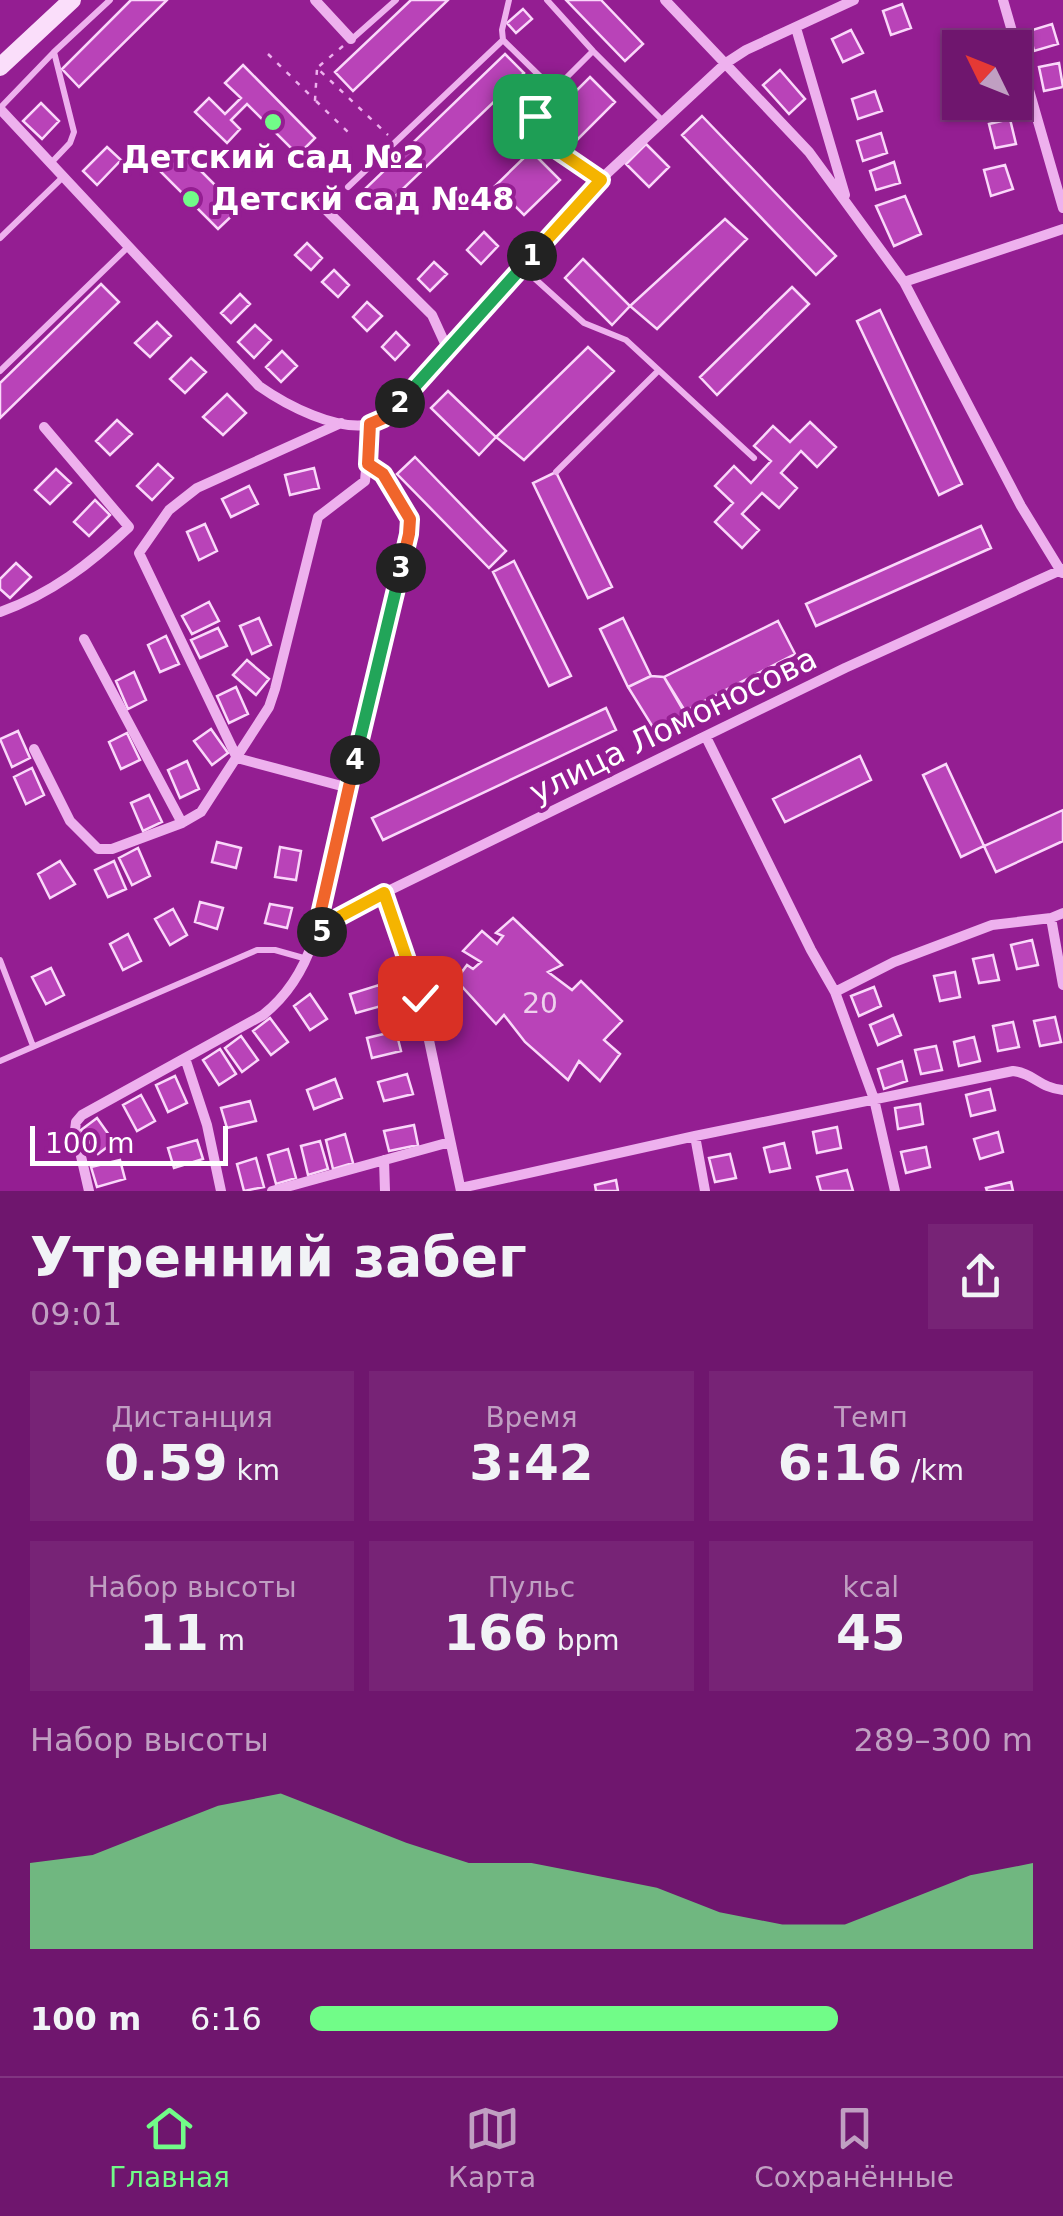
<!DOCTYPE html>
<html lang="ru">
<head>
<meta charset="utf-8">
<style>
  :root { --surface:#6f166e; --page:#772376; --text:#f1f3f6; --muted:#c09fc2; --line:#813581; --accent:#71fc88 }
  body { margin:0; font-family:"DejaVu Sans",sans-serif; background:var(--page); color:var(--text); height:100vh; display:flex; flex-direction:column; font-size:38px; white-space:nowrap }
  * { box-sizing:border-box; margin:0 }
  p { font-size:32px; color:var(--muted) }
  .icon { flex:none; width:55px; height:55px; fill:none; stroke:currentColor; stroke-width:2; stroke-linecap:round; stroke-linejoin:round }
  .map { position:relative; height:1191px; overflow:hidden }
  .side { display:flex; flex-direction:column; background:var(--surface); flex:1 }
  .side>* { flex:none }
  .needle { width:65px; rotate:313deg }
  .controls { position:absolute; left:942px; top:30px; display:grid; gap:20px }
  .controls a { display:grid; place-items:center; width:90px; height:90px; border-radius:0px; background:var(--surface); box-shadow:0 2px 8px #0004,0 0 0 2px var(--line); font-size:50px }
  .scale { position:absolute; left:30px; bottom:25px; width:198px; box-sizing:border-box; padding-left:10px; border:5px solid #fff; border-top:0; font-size:28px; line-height:35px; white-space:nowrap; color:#fff; -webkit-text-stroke:8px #941e92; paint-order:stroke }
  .pin { position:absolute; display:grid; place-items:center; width:85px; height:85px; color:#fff; margin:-42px; border-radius:20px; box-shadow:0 5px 15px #0006 }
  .km { position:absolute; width:50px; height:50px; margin:-25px; border-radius:50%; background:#222; color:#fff; font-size:28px; line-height:50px; text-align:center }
  .round { display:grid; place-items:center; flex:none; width:105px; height:105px; border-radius:0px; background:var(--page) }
  .head { display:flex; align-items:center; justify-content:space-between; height:170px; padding:0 30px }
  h1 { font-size:55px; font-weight:800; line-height:75px }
  .stats { display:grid; grid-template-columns:repeat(3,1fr); gap:15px; height:170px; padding:10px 30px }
  .stats div { display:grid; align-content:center; border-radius:0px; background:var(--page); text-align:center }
  .stats b { font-size:50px; font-weight:800 }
  .stats small { font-size:28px; font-weight:400 }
  .stats p { font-size:28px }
  .chart { height:280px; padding:20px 30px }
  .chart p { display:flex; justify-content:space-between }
  .chart svg { width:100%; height:180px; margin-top:10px; fill:var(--accent); opacity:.7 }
  ul { padding:0 30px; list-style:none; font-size:32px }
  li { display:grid; grid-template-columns:160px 120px 1fr; align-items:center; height:75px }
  li i { height:25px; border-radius:12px; background:var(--accent) }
  .dock { display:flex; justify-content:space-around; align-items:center; height:140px; border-top:2px solid var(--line); background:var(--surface); font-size:28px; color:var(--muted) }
  .dock a { display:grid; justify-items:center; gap:5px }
  .dock .current { color:var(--accent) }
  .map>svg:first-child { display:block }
  .building { fill:#b943b8; stroke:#fad7fa; stroke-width:2.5 }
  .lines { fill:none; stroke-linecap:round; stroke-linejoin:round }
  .path { stroke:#eeb1ee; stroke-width:2.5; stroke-dasharray:5 8; stroke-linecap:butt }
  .lane { stroke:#eeb1ee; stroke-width:6 }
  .street { stroke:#eeb1ee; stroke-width:10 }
  .secondary { stroke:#fadefa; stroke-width:18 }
  .split-1-casing { stroke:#fff; stroke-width:20 }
  .split-2-casing { stroke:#fff; stroke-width:20 }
  .split-3-casing { stroke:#fff; stroke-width:20 }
  .split-4-casing { stroke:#fff; stroke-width:20 }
  .split-5-casing { stroke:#fff; stroke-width:20 }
  .split-6-casing { stroke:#fff; stroke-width:20 }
  .split-1 { stroke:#f5b400; stroke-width:12 }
  .split-2 { stroke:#22a559; stroke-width:12 }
  .split-3 { stroke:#f0652b; stroke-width:12 }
  .split-4 { stroke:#22a559; stroke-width:12 }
  .split-5 { stroke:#f0652b; stroke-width:12 }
  .split-6 { stroke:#f5b400; stroke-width:12 }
  .poi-dot { fill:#71fc88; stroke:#941e92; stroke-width:4 }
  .labels { text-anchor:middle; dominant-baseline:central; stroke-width:8; stroke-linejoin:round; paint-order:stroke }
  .number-label { font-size:28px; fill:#eed0ed }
  .poi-label { font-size:32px; font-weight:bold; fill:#fff; stroke:#941e92 }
  .street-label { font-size:32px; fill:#fff; stroke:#941e92 }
</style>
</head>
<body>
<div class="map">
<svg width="1063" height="1191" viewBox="0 0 1063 1191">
  <rect width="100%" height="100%" fill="#941e92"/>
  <!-- building -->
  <path class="building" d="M131,0H167L79,87L62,69Z
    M411,0H448L353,91L335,72Z
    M566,0H601L643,44L625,61Z
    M902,4L911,28L891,35L883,11Z
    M523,9L532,19L516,33L507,23Z
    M1052,24L1058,44L1034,51L1029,31Z
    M851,30L863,53L843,62L832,39Z
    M505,54L524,73L384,207L366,188Z
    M1059,63L1063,87L1044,91L1039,67Z
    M243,65L315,138L298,155L247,104L231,120L240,129L227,143L195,112L209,98L225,114L241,98L225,83Z
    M780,70L805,99L789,114L763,85Z
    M590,77L615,102L574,143L549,118Z
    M875,91L882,111L858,119L852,99Z
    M978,102H999L1001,111L981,116Z
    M41,103L59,121L42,139L23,121Z
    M702,116L836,256L816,275L682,135Z
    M1010,119L1016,144L995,148L989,124Z
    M881,133L887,153L863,161L857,141Z
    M646,144L669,167L649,187L626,164Z
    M107,147L121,160L97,185L83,171Z
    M181,151L239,209L218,229L161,172Z
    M531,151L560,180L524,215L495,186Z
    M894,162L900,183L876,190L870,171Z
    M1005,165L1013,189L991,196L984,170Z
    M905,196L921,234L894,246L876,206Z
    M725,219L747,239L657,329L630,306Z
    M484,232L498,246L481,264L467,250Z
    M307,243L322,258L311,270L295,255Z
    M583,259L630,306L612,325L565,278Z
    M434,262L447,274L430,291L418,279Z
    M334,270L349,285L338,297L322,282Z
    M101,284L119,302L0,418V383Z
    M792,287L809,304L717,395L700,377Z
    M240,294L250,304L231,323L221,313Z
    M367,302L382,316L367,331L353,317Z
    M880,310L962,484L939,495L857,321Z
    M157,322L171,336L150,357L135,343Z
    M255,325L271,340L254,358L238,342Z
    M396,332L409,345L395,360L382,347Z
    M588,347L614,371L524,460L496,437Z
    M282,351L297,366L281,382L266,367Z
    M191,358L206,372L185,393L170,379Z
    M448,391L496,437L479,455L431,408Z
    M227,394L246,413L223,435L203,417Z
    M117,420L132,434L110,455L96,441Z
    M810,422L836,447L817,467L801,451L781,473L797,488L779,508L762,493L742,514L759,530L742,548L715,522L733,503L715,486L734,466L751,483L771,461L754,446L773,426L790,442Z
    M415,457L506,551L489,568L397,474Z
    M158,464L173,478L152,500L137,486Z
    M314,468L319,488L290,495L285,475Z
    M56,469L71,483L50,504L35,490Z
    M556,472L612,587L588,598L533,483Z
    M249,486L258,504L231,517L222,499Z
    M95,500L110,515L89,536L74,522Z
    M205,524L217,551L199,560L187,532Z
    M981,526L991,548L816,626L806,604Z
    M514,561L571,676L549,686L493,572Z
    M16,563L31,577L10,598L0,589V579Z
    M209,602L219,621L192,634L182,616Z
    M259,618L271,645L252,654L240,626Z
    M623,618L651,676L628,687L600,629Z
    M778,621L795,654L685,711L664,677Z
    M218,628L227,646L200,658L191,640Z
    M166,636L179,664L160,672L148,645Z
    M247,660L269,679L256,695L233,675Z
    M134,672L146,700L128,709L116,681Z
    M651,676L664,677L686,715L654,729L628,687Z
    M236,687L248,714L229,723L217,696Z
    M606,708L616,730L383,840L372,818Z
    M211,729L228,753L212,765L194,741Z
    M18,731L30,758L12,767L0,739Z
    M127,733L140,760L121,769L109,742Z
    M860,756L871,780L785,822L773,799Z
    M187,761L199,789L180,798L168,770Z
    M946,764L984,846L961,857L923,775Z
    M32,768L44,795L26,804L14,777Z
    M149,795L162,822L143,831L131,803Z
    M1063,810V841L996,872L984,846Z
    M217,842L241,848L236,868L212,862Z
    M280,847L301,851L296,880L275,877Z
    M138,848L150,876L132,885L119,858Z
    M60,861L75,884L50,898L38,874Z
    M114,861L126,889L108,897L95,870Z
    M200,902L223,908L217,929L195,922Z
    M270,904L292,908L287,928L265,923Z
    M173,909L187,935L170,945L155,919Z
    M513,918L562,965L548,972L572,990L581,981L622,1021L604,1040L620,1054L600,1081L579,1061L568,1080L525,1042L504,1015L496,1024L456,980L467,965L473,969L481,962L463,951L482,931L497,944L503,936L496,933Z
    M128,934L141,961L123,970L110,944Z
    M1032,940L1038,965L1017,969L1011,945Z
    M993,955L999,980L979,983L973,959Z
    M51,968L64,995L46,1004L32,977Z
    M955,972L960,997L940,1001L934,976Z
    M379,985L385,1005L356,1013L350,994Z
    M874,987L881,1006L859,1016L851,996Z
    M310,994L327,1019L310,1030L294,1006Z
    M893,1015L901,1035L878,1045L870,1025Z
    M1055,1017L1061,1042L1040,1046L1034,1021Z
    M270,1018L288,1042L271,1055L253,1031Z
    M1013,1022L1019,1047L998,1051L993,1026Z
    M396,1031L401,1051L372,1058L367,1038Z
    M241,1036L258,1060L242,1072L225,1048Z
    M974,1037L980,1061L959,1066L954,1042Z
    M936,1046L942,1070L921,1074L915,1050Z
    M220,1049L236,1074L219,1085L203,1060Z
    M902,1061L907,1081L884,1089L878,1069Z
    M407,1074L413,1094L384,1101L378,1082Z
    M175,1076L187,1103L168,1112L156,1085Z
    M335,1079L342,1098L314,1109L307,1090Z
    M990,1089L995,1110L971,1116L966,1095Z
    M141,1095L155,1121L137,1131L123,1105Z
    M250,1101L256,1121L227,1128L221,1108Z
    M920,1104L923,1124L898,1129L895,1108Z
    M97,1118L114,1142L98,1154L81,1130Z
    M414,1125L418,1145L389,1151L384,1131Z
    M837,1127L841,1148L817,1153L813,1132Z
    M998,1132L1003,1152L980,1159L974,1139Z
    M345,1134L353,1163L333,1169L326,1140Z
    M197,1140L203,1159L174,1168L168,1148Z
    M320,1141L328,1169L308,1175L301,1146Z
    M784,1143L790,1168L770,1172L764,1148Z
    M926,1147L930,1167L906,1173L901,1152Z
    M288,1149L296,1178L276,1184L268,1155Z
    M730,1154L736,1178L715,1182L709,1158Z
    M256,1158L264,1187L244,1191L237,1164Z
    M120,1160L125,1179L97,1187L91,1167Z
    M847,1170L853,1191H821L817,1177Z
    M616,1180L618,1191H596L595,1185Z
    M1011,1182L1013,1191H987L986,1188Z"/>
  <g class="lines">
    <!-- path -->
    <path class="path" d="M343,46L317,68L388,135
      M268,54L315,100L317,69
      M316,101L350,134"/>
    <!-- lane -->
    <path class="lane" d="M547,0L593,51L664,122
      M352,39L396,0
      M503,40L502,30L509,0
      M554,90L593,51
      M0,108L54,52L110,0
      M51,163L70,143L74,132L54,52
      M348,187L503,40L554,90L535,116L554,149L600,179
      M0,238L63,177
      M523,268L584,323L626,340L754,458
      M0,371L128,247
      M556,472L658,371
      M0,960L33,1046
      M0,1061L257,950H275L307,959"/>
    <!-- street -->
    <path class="street" d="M315,0L351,39
      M665,0L809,152L904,282L1021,506L1062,573
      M1003,0L1063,208
      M796,28L845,195
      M0,109L259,386C286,405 337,432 371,424C384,421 394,409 404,400L601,179L726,63L746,50L854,0
      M315,199L432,315L448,350
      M904,282L1063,229
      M341,423L197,488L169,510L139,553L237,758L349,788
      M0,612C51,594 91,563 129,527L44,427
      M84,639L182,823
      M706,737L811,950L835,992L874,1099L895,1191
      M34,749L70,821L98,849H112L182,823L201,812L269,707L275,689L318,517L365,481L370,424
      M384,893L408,969L420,998L461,1191
      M1051,918L1063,985
      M314,940L339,917L384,893L845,668L1063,569
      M835,992L894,962L992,925L1051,918L1063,913
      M185,1058L207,1125L221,1191
      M695,1136L705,1191
      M384,1160L385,1191
      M461,1188L695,1136L1013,1071C1033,1073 1040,1088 1063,1090
      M89,1191L75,1130L76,1122L82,1115L263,1015C288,995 303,971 313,941L409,534L410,519L400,507L383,474L368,463
      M272,1191L450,1142"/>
    <!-- secondary -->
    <path class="secondary" d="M0,67L72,0"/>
  </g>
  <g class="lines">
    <!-- split-1 casing -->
    <g class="split-1-casing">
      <path id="split-1" d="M532,256L601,180L554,148L535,116"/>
    </g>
    <!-- split-2 casing -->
    <g class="split-2-casing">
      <path id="split-2" d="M400,403L532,256"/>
    </g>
    <!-- split-3 casing -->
    <g class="split-3-casing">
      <path id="split-3" d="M400,403L384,418L370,424L368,464L383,474L410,519L409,534L401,568"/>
    </g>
    <!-- split-4 casing -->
    <g class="split-4-casing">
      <path id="split-4" d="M355,760L401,568"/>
    </g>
    <!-- split-5 casing -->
    <g class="split-5-casing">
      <path id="split-5" d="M322,932L314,941L355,760"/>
    </g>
    <!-- split-6 casing -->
    <g class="split-6-casing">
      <path id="split-6" d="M322,932L339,917L384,893L420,998"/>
    </g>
    <!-- split-1 -->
    <use href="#split-1" class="split-1"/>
    <!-- split-2 -->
    <use href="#split-2" class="split-2"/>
    <!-- split-3 -->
    <use href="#split-3" class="split-3"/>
    <!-- split-4 -->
    <use href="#split-4" class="split-4"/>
    <!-- split-5 -->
    <use href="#split-5" class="split-5"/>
    <!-- split-6 -->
    <use href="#split-6" class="split-6"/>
  </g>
  <!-- markers -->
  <g class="poi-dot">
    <circle cx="273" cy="122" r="10"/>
    <circle cx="191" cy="199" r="10"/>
  </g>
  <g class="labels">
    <!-- number labels -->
    <g class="number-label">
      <text x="540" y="1003">20</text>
    </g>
    <!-- poi labels -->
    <g class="poi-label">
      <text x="273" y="157">Детский сад №2</text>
      <text x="211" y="199" text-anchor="start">Детскй сад №48</text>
    </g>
    <!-- street labels -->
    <g class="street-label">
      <text transform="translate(673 725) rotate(-26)">улица Ломоносова</text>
    </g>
  </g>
</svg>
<div class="controls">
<a><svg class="needle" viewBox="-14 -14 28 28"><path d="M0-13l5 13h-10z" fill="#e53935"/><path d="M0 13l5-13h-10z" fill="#c09fc2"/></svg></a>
</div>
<div class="scale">100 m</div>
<div class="pin" style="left:535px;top:116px;background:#1e9e55"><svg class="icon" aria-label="arrive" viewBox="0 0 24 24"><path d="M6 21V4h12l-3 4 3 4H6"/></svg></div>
<div class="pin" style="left:420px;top:998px;background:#d93025"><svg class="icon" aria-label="check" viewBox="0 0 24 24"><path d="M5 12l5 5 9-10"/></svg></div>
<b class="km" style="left:532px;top:256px">1</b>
<b class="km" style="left:400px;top:403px">2</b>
<b class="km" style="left:401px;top:568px">3</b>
<b class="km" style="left:355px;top:760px">4</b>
<b class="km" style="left:322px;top:932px">5</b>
</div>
<section class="side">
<div class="head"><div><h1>Утренний забег</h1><p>09:01</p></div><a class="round"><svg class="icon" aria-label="share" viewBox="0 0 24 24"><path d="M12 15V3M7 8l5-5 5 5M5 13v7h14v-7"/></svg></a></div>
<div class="stats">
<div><p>Дистанция</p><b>0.59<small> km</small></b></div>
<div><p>Время</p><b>3:42</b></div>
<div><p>Темп</p><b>6:16<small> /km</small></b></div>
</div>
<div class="stats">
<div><p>Набор высоты</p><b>11<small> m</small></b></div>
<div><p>Пульс</p><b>166<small> bpm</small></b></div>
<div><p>kcal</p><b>45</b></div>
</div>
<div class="chart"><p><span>Набор высоты</span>289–300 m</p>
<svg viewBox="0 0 160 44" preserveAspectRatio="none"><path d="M0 44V23L10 21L20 15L30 9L40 6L50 12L60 18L70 23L80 23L90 26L100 29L110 35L120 38L130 38L140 32L150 26L160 23V44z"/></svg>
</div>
<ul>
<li><b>100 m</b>6:16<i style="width:73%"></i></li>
</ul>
</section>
<nav class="dock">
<a class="current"><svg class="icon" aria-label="home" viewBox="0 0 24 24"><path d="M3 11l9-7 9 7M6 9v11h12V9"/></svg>Главная</a>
<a><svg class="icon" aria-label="map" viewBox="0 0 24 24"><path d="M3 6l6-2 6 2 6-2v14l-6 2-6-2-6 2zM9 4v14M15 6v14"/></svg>Карта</a>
<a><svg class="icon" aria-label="saved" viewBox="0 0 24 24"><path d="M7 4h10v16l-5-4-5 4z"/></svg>Сохранённые</a>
</nav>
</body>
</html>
